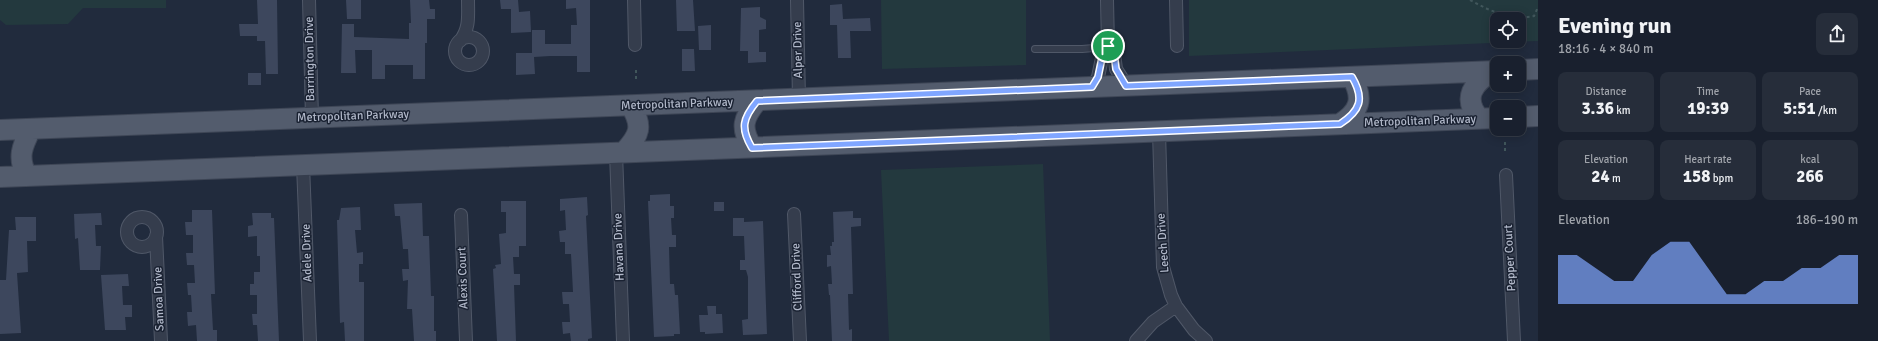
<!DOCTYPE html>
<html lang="en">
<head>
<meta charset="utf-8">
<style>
  :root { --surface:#19202e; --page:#262d3a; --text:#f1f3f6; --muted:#9fa3aa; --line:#373e4a; --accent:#80a6ff }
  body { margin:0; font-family:Signika,sans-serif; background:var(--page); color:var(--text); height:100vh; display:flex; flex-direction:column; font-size:15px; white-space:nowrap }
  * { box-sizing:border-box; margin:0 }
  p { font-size:13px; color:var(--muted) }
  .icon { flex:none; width:22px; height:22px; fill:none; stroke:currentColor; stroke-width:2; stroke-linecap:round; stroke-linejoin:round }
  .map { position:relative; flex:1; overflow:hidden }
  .sheet { display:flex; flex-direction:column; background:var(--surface); width:340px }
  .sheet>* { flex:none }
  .buttons { position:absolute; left:1490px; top:12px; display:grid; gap:8px }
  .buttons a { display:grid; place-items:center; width:36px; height:36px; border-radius:8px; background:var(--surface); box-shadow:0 2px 10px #0003,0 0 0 1px var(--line); font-size:20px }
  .pin { position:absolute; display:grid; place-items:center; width:34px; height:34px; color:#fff; margin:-17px; border:2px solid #fff; border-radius:50%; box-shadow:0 1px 4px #0007 }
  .round { display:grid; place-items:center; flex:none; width:42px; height:42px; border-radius:8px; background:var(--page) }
  .head { display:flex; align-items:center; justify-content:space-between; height:68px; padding:0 20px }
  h1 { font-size:22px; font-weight:700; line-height:30px }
  .figures { display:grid; grid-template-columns:repeat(3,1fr); gap:6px; height:68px; padding:4px 20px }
  .figures div { display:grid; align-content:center; border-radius:8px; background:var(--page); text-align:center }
  .figures b { font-size:17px; font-weight:700 }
  .figures small { font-size:11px; font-weight:400 }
  .figures p { font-size:11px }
  .chart { height:112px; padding:8px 20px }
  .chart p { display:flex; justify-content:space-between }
  .chart svg { width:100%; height:72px; margin-top:4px; fill:var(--accent); opacity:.7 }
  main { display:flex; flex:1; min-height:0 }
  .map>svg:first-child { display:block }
  .green { fill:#23393e; fill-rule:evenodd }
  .building { fill:#3d475d }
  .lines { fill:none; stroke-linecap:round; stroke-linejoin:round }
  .lane-casing { stroke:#505868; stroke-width:8 }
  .street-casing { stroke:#505868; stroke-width:14 }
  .primary-casing { stroke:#3e4656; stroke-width:22 }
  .path { stroke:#41565b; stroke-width:2; stroke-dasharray:3 3; stroke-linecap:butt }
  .lane { stroke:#353d4d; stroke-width:6 }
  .street { stroke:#353d4d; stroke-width:12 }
  .primary { stroke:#535c6d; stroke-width:20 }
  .route-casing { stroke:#fff; stroke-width:8 }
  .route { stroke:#80a6ff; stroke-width:5 }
  .labels { text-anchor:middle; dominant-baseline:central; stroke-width:3; stroke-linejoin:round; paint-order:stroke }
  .street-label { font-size:12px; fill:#b1b8c9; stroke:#1a2232 }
</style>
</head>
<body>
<main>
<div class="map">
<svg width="1538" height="341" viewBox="0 0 1538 341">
  <rect width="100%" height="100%" fill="#212b3d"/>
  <!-- green -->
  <path class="green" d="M0,0H166V8H83L68,24L6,25L0,20Z
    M881,0H1026V65L882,69Z
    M1189,0H1538V41L1189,56ZM1497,19H1519V41H1497Z
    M1043,164L1050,341H889L881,170Z"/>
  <!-- building -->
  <path class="building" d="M257,0H277L278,74H266L265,41H257V36H240L239,24H258Z
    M346,0H361V19H347Z
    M410,0H429L430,9H435V19H427V43H425V79H413V65H385V79H372V50H355L356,73H341L342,24H354V37L409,39V23H411Z
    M500,0H518L519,12L530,11L531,32L511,33V9H501Z
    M566,0H590V72H577V56H550L534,57L535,74L516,75V53H532V30H545V44H571V25H577L576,8L566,9Z
    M676,0H693L695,31H677Z
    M842,4L843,19L870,18L871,31H850L851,58H838L837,25H830V5Z
    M760,7V17L766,20V29L759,30V52H766V62L748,63V51H740L741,8Z
    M711,25V50H699L698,26Z
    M682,49H694L695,71H682Z
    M248,73H261V85H248Z
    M670,194V206H674V218H671L672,235H676V247H669L670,284H674L675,295H678L680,334H674V336L654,337L648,201H650V195Z
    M587,197L588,215L586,216L592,338L588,339V341H571L570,333L563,334L562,322H570L569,304H563L562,292H573L571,254H565V242H560L559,231L566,230L565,210L560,211V199Z
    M501,201H526V246H519V257H513L514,274H520V285H514L516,341H497L493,269L496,268L495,265L501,264L499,234L506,233V212H501Z
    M714,202H724V211H714Z
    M422,203L423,236H429L431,296H434V331H436V341H414L412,309H407L408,280L403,281L402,269H409L408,249H403L400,216H395L394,204Z
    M360,207L361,230H355L357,253L363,252V264H359V282H364V341H345L344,322L340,323L337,220H339L341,208Z
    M192,210H212L215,294H211L213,330H217V341H197L196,325L188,326L187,312H192L191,295H188L187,283H195L194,265H187L186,253H193V235H186L185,222H192Z
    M853,211V218H861V226L851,227L853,294H848L849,330L852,329V341H832L830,295H829L828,284H832L831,266L827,267V255H831L830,246H832V242H834L833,212Z
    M101,213L102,225H95L96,246H101L100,270H80L78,238L75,239L74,214Z
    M252,213H271V218H274L279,341H258L257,325H253L252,314H257V295H250V284H254V272H260V256H257V236L248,237V226L253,225Z
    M15,217H36V241H27L28,272L17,273L21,333L0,334V280H6L9,230H16Z
    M733,218H744V222L763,221L767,334L743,335L742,320L748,319V277L746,270H740V260H745L744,236H733Z
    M128,274L129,286H122L123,305H132V317H125L126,330H105L101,275Z
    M707,306H716V314H722L723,333L705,334V332H700L699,315H708Z"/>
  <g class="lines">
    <!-- lane casing -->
    <g class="lane-casing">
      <path id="lane" d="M1035,49H1082L1106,47"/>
    </g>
    <!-- street casing -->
    <g class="street-casing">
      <path id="street" d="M309,0L312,118
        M634,0L635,45
        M797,0L799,99
        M1107,0L1108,46
        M1176,0L1177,46
        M455 51a14 14 0 1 1 28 0a14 14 0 1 1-28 0Z
        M460,41C470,28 468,16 468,0
        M1092,87L1098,77L1103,53L1108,46L1114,53L1116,69L1127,86
        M1159,132L1163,267L1171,295L1176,306L1194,330L1206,341
        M616,153L623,341
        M303,165L310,341
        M1506,175L1514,341
        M794,214L800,341
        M461,215L466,341
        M127 232a15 15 0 1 1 30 0a15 15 0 1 1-30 0Z
        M156,236L161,341
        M1136,341L1153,322L1176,306"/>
    </g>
    <!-- primary casing -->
    <g class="primary-casing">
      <path id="primary" d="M1519,70L1538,69
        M1519,117L1538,116
        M1479,118C1462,98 1473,83 1493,71
        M1340,124C1360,111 1364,99 1352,77
        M0,130L1497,71
        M752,147C740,128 743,118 757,101
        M624,152C640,135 643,126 631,106
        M27,176C17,158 22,146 31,129
        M0,177L1497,118"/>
    </g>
    <!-- path -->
    <path class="path" d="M1470,0C1490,11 1511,21 1534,16L1538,7
      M636,70V80
      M1505,142V151"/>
    <!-- lane -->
    <use href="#lane" class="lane"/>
    <!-- street -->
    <use href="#street" class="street"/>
    <!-- primary -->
    <use href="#primary" class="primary"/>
  </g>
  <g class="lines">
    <!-- route casing -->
    <g class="route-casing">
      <path id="route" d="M1108,46L1114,53L1116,69L1126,86L1352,77C1365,99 1360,111 1340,124L752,148C740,128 743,118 757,101L1092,87L1098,77L1103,53Z"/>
    </g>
    <!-- route -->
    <use href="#route" class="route"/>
  </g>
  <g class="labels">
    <!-- street labels -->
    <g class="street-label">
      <text transform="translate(798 50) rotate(-91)">Alper Drive</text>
      <text transform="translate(310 59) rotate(-91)">Barrington Drive</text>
      <text transform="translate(677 104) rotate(-2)">Metropolitan Parkway</text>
      <text transform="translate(353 116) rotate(-2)">Metropolitan Parkway</text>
      <text transform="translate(1420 121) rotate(-2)">Metropolitan Parkway</text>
      <text transform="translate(1163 243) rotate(-94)">Leech Drive</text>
      <text transform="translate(619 247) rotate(-92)">Havana Drive</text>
      <text transform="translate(307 253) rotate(-92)">Adele Drive</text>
      <text transform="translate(1510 258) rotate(-93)">Pepper Court</text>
      <text transform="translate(797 277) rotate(-92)">Clifford Drive</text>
      <text transform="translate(463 278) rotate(-92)">Alexis Court</text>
      <text transform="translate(159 299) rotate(-92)">Samoa Drive</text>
    </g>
  </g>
</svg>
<div class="buttons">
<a><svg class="icon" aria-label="locate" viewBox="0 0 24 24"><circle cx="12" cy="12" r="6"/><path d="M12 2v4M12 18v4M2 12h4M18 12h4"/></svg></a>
<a>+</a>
<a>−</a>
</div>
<div class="pin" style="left:1108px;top:46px;background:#1e9e55"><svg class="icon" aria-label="arrive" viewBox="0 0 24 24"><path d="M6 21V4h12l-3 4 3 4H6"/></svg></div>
</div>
<section class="sheet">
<div class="head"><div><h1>Evening run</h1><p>18:16 · 4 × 840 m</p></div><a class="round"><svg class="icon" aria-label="share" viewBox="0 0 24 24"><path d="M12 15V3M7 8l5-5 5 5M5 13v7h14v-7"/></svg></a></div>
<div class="figures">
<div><p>Distance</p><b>3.36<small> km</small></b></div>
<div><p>Time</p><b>19:39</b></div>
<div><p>Pace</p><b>5:51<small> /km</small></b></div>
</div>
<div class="figures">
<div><p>Elevation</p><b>24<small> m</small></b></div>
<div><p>Heart rate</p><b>158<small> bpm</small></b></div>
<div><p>kcal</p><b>266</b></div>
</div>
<div class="chart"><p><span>Elevation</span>186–190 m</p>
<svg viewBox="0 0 160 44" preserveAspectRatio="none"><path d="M0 44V14L10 14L20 22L30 30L40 30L50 14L60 6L70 6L80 22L90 38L100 38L110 30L120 30L130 22L140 22L150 14L160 14V44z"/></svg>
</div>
</section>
</main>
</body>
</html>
